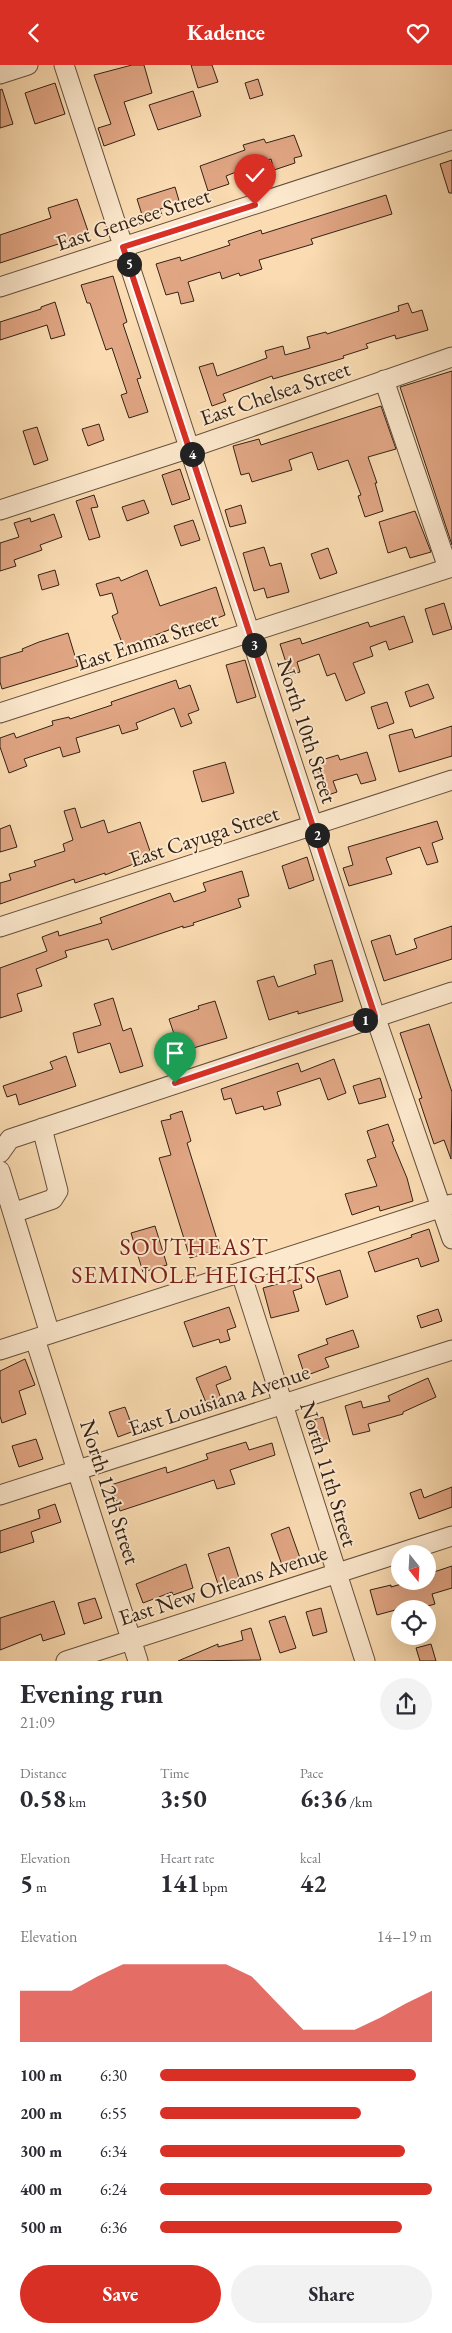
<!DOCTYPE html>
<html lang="en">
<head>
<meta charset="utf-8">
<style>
  :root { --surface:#fff; --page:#f2f2f3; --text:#2b2b33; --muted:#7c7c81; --accent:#d93025 }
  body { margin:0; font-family:"EB Garamond",serif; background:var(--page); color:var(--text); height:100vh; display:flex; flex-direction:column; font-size:19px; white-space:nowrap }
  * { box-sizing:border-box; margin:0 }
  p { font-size:16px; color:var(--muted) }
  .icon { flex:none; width:28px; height:28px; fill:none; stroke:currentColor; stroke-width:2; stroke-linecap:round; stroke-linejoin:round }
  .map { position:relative; height:1596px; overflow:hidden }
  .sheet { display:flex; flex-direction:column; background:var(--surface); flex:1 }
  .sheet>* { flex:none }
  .needle { width:32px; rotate:162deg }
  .tools { position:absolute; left:391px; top:1480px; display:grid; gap:10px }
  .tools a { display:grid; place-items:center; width:45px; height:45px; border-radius:50%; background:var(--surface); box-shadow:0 5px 20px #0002; font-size:25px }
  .pin { position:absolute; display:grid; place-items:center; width:42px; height:42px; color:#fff; margin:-51px -21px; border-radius:50% 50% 50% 0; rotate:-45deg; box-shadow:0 0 5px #0007 }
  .pin .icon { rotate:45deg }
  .km { position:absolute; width:25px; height:25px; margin:-12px; border-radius:50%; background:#222; color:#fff; font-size:14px; line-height:25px; text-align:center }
  .round { display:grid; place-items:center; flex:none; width:52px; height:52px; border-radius:26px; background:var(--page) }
  .summary { display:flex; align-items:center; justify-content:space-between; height:85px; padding:0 20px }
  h1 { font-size:28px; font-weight:700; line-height:38px }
  .figures { display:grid; grid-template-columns:repeat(3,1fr); gap:8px; height:85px; padding:5px 20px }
  .figures div { display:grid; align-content:center }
  .figures b { font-size:25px; font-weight:700 }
  .figures small { font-size:14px; font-weight:400 }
  .figures p { font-size:14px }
  .chart { height:140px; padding:10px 20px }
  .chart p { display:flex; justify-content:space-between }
  .chart svg { width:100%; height:90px; margin-top:5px; fill:var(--accent); opacity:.7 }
  .button { display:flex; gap:10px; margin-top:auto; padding:10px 20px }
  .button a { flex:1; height:58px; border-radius:30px; background:var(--accent); color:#fff; font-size:20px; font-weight:700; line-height:58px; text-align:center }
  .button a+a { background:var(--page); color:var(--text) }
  ul { padding:0 20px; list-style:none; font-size:16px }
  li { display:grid; grid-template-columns:80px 60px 1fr; align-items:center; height:38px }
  li i { height:12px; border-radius:6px; background:var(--accent) }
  header { display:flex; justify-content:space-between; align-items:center; height:65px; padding:0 20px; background:var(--accent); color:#fff; font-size:22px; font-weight:700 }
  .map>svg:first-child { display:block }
  .building { fill:#e1a684; stroke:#332217 }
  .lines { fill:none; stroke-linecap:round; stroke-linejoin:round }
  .minor-casing { stroke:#65503e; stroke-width:21 }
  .minor { stroke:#fce8cd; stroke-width:19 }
  .route-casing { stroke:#fff; stroke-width:10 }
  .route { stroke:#d93025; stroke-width:6 }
  .labels { text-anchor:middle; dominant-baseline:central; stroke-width:4; stroke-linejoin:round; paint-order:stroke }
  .street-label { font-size:22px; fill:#332217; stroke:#fce8cd }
  .neighbourhood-label { font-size:24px; letter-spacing:1px; fill:#7a1f14; stroke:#fce8cd }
</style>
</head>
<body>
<header><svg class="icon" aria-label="back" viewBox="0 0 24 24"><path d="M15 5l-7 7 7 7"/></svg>Kadence<svg class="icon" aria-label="heart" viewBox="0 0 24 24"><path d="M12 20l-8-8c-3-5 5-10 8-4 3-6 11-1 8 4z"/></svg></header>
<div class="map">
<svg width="452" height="1596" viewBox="0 0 452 1596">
  <rect width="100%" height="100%" fill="#fbdcb2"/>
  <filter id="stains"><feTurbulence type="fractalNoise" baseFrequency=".004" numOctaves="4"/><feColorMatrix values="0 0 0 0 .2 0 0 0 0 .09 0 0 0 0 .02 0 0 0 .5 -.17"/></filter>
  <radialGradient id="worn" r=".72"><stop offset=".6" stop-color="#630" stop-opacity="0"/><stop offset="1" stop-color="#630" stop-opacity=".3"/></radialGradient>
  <!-- building -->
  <path class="building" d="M132,0H144L152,28L124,37L135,70L104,81L98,63L111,59L94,10Z
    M191,0H212L218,17L198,23Z
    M258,14L263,30L250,34L245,18Z
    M55,18L65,49L35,59L25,28Z
    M2,24L13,59L0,63V25Z
    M193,26L201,51L158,65L149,40Z
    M294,70L302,91L294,93L295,98L274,105L271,94L236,105V107L226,111L229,119L208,126L200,101L245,85L243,80L264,74L266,78Z
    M452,95V128H449L440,99Z
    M175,122L180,139L160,144L162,151L144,156L137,134Z
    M386,130L392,149L311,174L313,179L259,195L262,204L240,211L239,208L222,214L220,207L188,217L194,236L181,239L178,227L166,230L156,199L180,192L181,196L230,180L228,176L261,165L262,169Z
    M77,134L89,169L0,198V170L51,153L48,143Z
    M113,211L127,257L123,259L141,313L137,314L148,347L129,353L121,330L127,328L112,283L106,285L90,238H87L81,220Z
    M55,237L65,270L51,274L47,260L0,275V257L41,244V242Z
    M408,238L412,248L422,245L428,265L396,274L395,270L366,279L368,283L343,291L344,293L273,314L272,311L223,329L226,336L212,341L199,302L213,298L217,311L267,293L265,286L283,281L285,290L310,283L307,272L326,267L327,269L399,246L398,241Z
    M452,306V480L400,322Z
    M381,341L396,384L368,392L377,418H375L383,446L365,452L358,431L361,430L348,395L318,405L312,387L289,395L292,405L252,417L249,408L241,410L233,381L259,374L261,380Z
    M99,359L104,375L88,381L82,364Z
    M37,362L48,395L34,400L23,366Z
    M180,404L190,434L172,440L162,410Z
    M94,430L98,442L91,443L100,472L89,475L76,436Z
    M144,435L149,448L127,456L122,442Z
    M241,440L246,458L230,462L225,445Z
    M415,446L431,487L410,493L406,482L388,488L379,457Z
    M54,449L62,472L40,480L42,485L14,495L16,501L0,506V478L19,472L14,458L30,453L31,457Z
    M193,455L200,475L181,481L174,461Z
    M264,482L270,501L281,498L289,527L267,533L264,523L254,526L243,488Z
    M328,483L337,508L320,514L311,489Z
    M55,505L59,520L42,525L38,510Z
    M147,505L160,541L216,522L225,550L181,568L179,561L140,576L142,579L125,586L112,551L118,548L112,528L100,531L96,519L119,512L121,516Z
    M444,538L452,564L433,570L425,544Z
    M404,551L413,577L389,585L386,576L370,582L373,591L353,598L365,628L346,636L335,608L327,611L319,589L297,597L300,607L290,610L280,579L300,573L302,579L368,557L370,562Z
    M68,568L78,601L2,624L0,617V593L23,586L22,584L39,577Z
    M245,595L256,632L237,638L226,600Z
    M176,615L179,624L190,620L199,645L188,649L192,658L181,662L174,643L136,658L138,664L122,669L119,660L76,673L80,687L63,692L60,682L24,694L27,701L9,708L0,682V673L14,668L16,673L53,660L52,656L69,652L70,654L112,640L111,637Z
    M428,619L434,633L410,642L405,627Z
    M387,637L394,658L378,664L371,642Z
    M452,661V691L399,707L389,670L412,664L415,673Z
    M367,687L376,715L361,719L357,709L333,716L337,727L325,731L315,697L338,690L340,695Z
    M225,697L234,728L202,737L193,706Z
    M75,743L81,763L104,755L108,768L140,757L152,792L105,810V808L75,818L74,814L0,839V818L11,815L9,809L36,801L34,796L65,786L63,779L73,775L64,746Z
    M437,756L443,774L432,778L438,797L427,800L420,782L386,793L392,809L349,821L343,803L353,800L348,782Z
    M10,760L17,782L0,787V764Z
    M307,792L314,815L289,824L282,801Z
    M242,806L249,831L238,834L241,842L193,858L194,860L183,863V861L112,885L108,874L65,886L67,892L36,904L42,921L17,929L22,946L0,953V903L47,886L42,872L58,866L59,871L102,858L100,853L170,828L174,837L206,826L203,818Z
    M452,861V894L384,916L371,876L390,870L396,890L417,883L414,874Z
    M332,895L343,936L298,949V946L269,955L257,916L274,911L278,922L316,909L314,900Z
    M113,933L123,966L131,963L143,1001L120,1008L110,978L78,988L73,968L101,960L94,939Z
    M215,936L227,973L180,987L169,954L199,944L198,941Z
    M429,959L452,1027L451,1094L444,1075L434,1079L419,1034L422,1033L400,968Z
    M66,991L76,1021L19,1040L16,1029L7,1032L3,1021L53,1004L50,997Z
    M334,994L346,1028L328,1035L320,1013L277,1027L281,1040L264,1045L263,1041L236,1049L231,1033L224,1035L221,1024L298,998L301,1007Z
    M380,1013L386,1032L359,1039L353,1021Z
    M182,1046L191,1076L187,1078L220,1184L190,1193L159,1093L171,1090L161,1056L171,1054L170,1050Z
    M388,1059L394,1076L392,1077L407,1113L413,1136L380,1146L379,1141L352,1150L345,1129L377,1121L367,1095L376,1092L367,1066Z
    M155,1161L167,1200L143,1207L131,1168Z
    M429,1164L439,1196L421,1202L418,1193L375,1207L368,1187L412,1172L411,1170Z
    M340,1205L348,1232L326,1240L317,1212Z
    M299,1213L302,1223L293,1226L299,1246L271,1253L263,1223Z
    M229,1242L236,1262L227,1265L230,1275L220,1278L219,1274L193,1282L184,1257Z
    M438,1244L442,1256L421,1263L417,1251Z
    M353,1265L359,1282L325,1293L329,1302L305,1311L298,1290L328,1279L326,1274Z
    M25,1294L35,1320L19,1326L26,1349L2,1358L0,1351V1306Z
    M226,1301L231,1314L216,1320L223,1339L209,1345L196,1313Z
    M428,1313L436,1332L403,1347V1349L368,1359L370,1366L353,1370L345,1341L361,1336L363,1343L390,1336L388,1331Z
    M125,1342L134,1366L118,1372L109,1347Z
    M323,1352L330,1377L318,1381L310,1356Z
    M36,1374L43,1394L19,1402L12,1381Z
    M246,1377L249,1385L272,1378L275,1390L230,1405L235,1419L217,1424L214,1415L120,1446L111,1420L166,1402L167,1408L208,1394L206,1389Z
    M452,1422V1442L419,1454L410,1428L421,1424L424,1433Z
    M55,1439L61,1457L31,1467L34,1477L0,1488V1466L40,1453L38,1445Z
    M289,1462L300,1493L282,1500L271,1469Z
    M229,1482L239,1513L238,1516L219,1522L208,1489Z
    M186,1499L193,1523L173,1530L172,1527L143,1538L136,1519Z
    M452,1501V1523L432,1529L435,1539L417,1544H399L377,1550L370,1525L391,1520V1522L412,1516H428V1509Z
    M95,1533L102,1553L84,1559L78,1538Z
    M54,1536L65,1569L43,1576L41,1569L0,1585V1553Z
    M321,1543L327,1567L313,1571L306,1547Z
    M285,1551L296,1583L280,1588L269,1556Z
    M251,1563L261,1595L178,1596L218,1579V1582L243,1575L241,1566Z
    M431,1579L436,1596H420L416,1583Z"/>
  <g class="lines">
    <!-- minor casing -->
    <g class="minor-casing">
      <path id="minor" d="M64,0L375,951L452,1174
        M0,9L28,0
        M0,222L452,75
        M384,315L448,503
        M0,445L190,383L452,292
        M0,648L452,502
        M0,862L452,715
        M0,1088L10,1074L452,927
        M0,1106L50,1269
        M13,1148L53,1134L58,1126L42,1063
        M241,1208L365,1596
        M35,1274L138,1596
        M0,1285L452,1139
        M0,1430L452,1285
        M66,1596L452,1471"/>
    </g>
    <!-- minor -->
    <use href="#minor" class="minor"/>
  </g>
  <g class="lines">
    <!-- route casing -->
    <g class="route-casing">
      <path id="route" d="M175,1018L375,951L123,182L255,140"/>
    </g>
    <!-- route -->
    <use href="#route" class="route"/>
  </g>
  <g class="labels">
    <!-- street labels -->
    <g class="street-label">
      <text transform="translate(133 154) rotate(-18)">East Genesee Street</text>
      <text transform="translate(275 328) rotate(-19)">East Chelsea Street</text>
      <text transform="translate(147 576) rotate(-18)">East Emma Street</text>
      <text transform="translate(307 666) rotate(72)">North 10th Street</text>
      <text transform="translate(204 771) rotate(-18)">East Cayuga Street</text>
      <text transform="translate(219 1335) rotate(-18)">East Louisiana Avenue</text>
      <text transform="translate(329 1409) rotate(73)">North 11th Street</text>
      <text transform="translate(110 1427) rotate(72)">North 12th Street</text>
      <text transform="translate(223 1520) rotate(-18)">East New Orleans Avenue</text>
    </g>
    <!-- neighbourhood labels -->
    <g class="neighbourhood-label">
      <text x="194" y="1181">SOUTHEAST<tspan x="194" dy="28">SEMINOLE HEIGHTS</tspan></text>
    </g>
  </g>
  <rect width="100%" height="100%" filter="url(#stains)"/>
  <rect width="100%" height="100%" fill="url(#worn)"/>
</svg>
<div class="tools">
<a><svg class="needle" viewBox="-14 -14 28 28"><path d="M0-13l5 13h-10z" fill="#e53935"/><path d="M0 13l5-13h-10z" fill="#7c7c81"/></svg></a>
<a><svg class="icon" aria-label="locate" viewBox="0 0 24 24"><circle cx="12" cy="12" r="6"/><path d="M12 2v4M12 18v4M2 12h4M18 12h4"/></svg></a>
</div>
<div class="pin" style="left:175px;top:1018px;background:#1e9e55"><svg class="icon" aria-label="arrive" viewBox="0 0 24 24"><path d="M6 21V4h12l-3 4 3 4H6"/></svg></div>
<div class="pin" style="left:255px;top:140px;background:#d93025"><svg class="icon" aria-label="check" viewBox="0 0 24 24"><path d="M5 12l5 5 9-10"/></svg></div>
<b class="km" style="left:365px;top:955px">1</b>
<b class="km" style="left:317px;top:770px">2</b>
<b class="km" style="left:254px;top:580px">3</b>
<b class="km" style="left:192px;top:389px">4</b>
<b class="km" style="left:129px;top:199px">5</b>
</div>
<section class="sheet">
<div class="summary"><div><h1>Evening run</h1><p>21:09</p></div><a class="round"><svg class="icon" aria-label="share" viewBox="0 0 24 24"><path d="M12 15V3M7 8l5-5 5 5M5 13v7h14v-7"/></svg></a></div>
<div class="figures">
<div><p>Distance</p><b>0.58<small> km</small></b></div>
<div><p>Time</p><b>3:50</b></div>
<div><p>Pace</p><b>6:36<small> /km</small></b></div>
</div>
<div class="figures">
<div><p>Elevation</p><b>5<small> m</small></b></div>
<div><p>Heart rate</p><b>141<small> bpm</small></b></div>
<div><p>kcal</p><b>42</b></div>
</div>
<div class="chart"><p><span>Elevation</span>14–19 m</p>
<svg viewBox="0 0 160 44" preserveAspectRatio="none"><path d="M0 44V19L10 19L20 19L30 12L40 6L50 6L60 6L70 6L80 6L90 12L100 25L110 38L120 38L130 38L140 32L150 25L160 19V44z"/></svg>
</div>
<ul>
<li><b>100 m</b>6:30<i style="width:94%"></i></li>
<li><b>200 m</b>6:55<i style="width:74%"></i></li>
<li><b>300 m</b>6:34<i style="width:90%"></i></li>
<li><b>400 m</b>6:24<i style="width:100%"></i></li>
<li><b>500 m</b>6:36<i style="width:89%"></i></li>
</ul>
<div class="button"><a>Save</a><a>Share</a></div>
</section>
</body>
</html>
